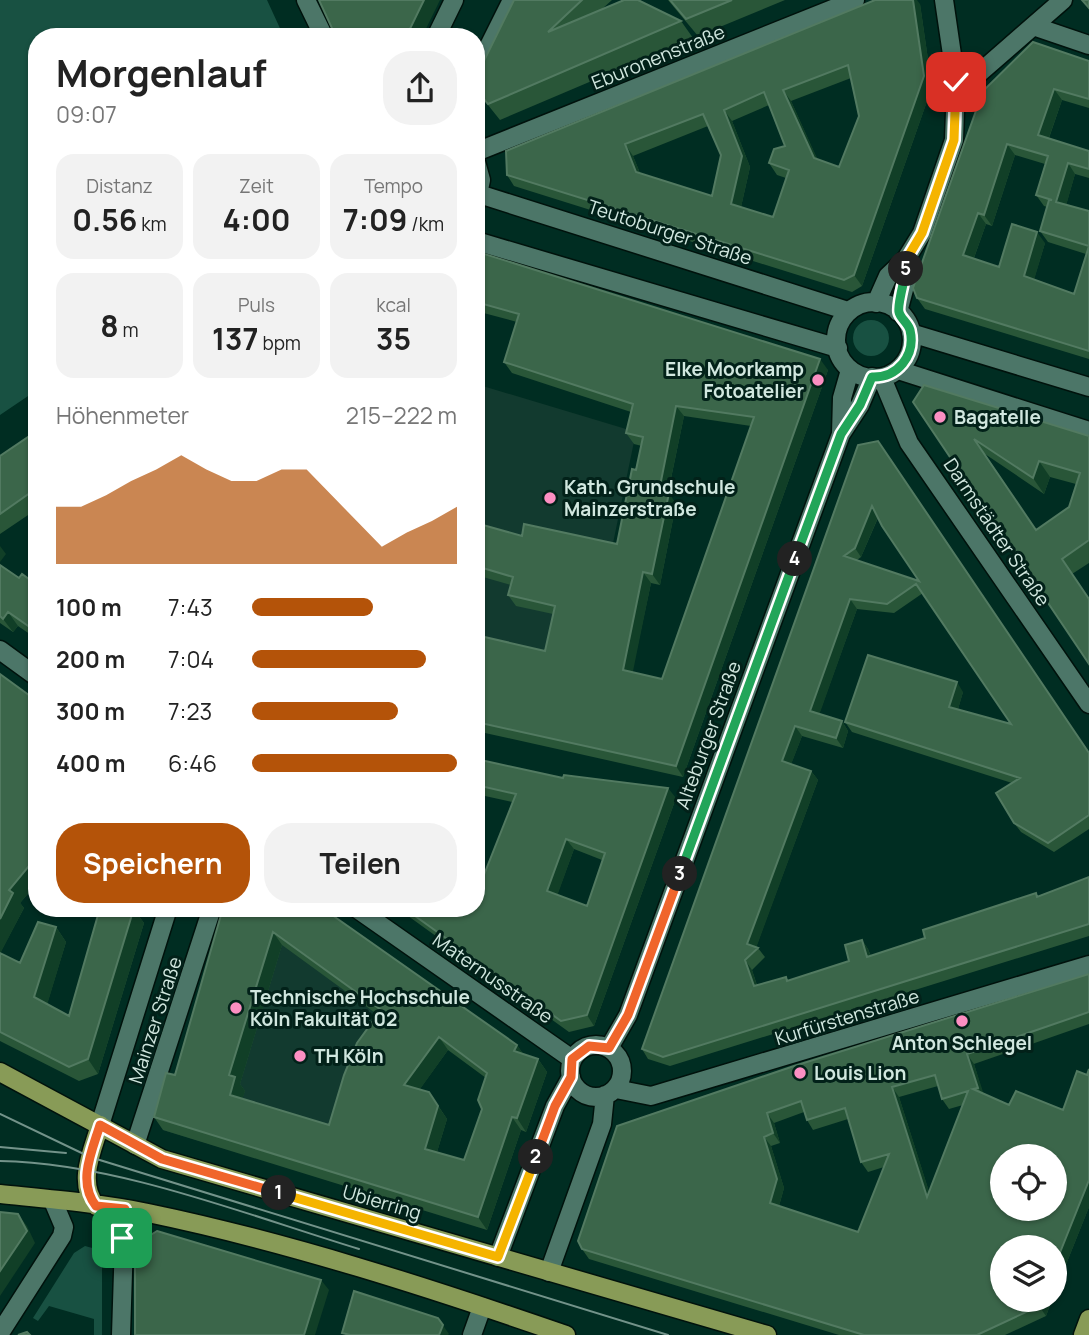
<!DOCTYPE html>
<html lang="de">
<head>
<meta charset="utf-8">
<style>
  :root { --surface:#fff; --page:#f2f2f2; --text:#222; --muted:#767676; --accent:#b45309 }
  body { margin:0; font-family:Manrope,sans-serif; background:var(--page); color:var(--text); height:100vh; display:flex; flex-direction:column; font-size:26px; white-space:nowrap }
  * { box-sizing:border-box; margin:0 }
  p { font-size:23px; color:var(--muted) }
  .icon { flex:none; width:38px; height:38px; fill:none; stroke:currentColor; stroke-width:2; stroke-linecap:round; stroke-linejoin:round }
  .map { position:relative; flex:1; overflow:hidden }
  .drawer { position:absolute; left:28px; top:28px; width:457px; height:889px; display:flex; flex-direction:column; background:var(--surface); border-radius:28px; box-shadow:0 2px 5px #0004 }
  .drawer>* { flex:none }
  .fabs { position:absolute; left:990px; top:1144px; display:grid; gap:14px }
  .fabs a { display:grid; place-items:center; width:77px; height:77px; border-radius:50%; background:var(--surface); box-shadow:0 2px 5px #0004; font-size:35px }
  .pin { position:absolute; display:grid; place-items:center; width:60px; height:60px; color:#fff; margin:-30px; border-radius:14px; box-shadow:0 4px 10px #0006 }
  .km { position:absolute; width:35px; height:35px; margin:-18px; border-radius:50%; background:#222; color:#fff; font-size:19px; line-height:35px; text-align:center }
  .round { display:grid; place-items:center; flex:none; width:74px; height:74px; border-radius:28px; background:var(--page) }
  .summary { display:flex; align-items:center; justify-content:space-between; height:119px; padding:0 28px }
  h1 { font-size:38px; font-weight:700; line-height:52px }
  .metrics { display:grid; grid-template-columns:repeat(3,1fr); gap:10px; height:119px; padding:7px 28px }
  .metrics div { display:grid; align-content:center; border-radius:18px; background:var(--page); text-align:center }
  .metrics b { font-size:30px; font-weight:700 }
  .metrics small { font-size:19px; font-weight:400 }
  .metrics p { font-size:19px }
  .chart { height:196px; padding:14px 28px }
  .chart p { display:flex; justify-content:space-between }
  .chart svg { width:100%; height:126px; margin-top:7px; fill:var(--accent); opacity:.7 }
  .button { display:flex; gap:14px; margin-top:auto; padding:14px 28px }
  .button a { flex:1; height:80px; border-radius:28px; background:var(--accent); color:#fff; font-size:28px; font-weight:700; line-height:80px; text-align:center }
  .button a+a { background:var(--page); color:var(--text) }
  ul { padding:0 28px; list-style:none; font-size:23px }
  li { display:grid; grid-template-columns:112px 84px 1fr; align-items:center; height:52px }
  li i { height:18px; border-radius:9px; background:var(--accent) }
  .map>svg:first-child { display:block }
  .built { fill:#123a2f }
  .green { fill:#185142 }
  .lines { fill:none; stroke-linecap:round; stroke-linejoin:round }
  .minor-casing { stroke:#00120c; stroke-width:21 }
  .major-casing { stroke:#00120c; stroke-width:21 }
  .minor { stroke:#4c7668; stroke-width:18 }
  .major { stroke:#889b57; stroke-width:18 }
  .tram { stroke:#73938a; stroke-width:2 }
  .wall { fill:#295638; fill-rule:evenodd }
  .shaded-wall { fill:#113f27 }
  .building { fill:#3b664a; stroke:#527a61; stroke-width:2; fill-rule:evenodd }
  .split-1-casing { stroke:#fff; stroke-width:14 }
  .split-2-casing { stroke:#fff; stroke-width:14 }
  .split-3-casing { stroke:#fff; stroke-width:14 }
  .split-4-casing { stroke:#fff; stroke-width:14 }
  .split-5-casing { stroke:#fff; stroke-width:14 }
  .split-6-casing { stroke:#fff; stroke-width:14 }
  .split-1 { stroke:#f0652b; stroke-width:9 }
  .split-2 { stroke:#f5b400; stroke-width:9 }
  .split-3 { stroke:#f0652b; stroke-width:9 }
  .split-4 { stroke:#22a559; stroke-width:9 }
  .split-5 { stroke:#22a559; stroke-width:9 }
  .split-6 { stroke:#f5b400; stroke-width:9 }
  .poi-dot { fill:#fc8fc2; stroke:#022119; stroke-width:2.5 }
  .labels { text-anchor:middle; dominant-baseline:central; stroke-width:6; stroke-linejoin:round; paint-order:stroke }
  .street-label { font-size:19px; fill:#d1e7df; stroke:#022119 }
  .poi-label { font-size:19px; font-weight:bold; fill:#d1e7df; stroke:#022119; text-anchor:start }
</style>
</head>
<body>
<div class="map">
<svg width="1089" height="1335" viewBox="0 0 1089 1335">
  <rect width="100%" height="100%" fill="#002d22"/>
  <!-- built -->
  <path class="built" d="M476,384L636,432L587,669L476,645Z
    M234,918L457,1006L365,1191L163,1130Z"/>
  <!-- green -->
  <path class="green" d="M0,0H267L284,37H37V390L0,415Z
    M853 338a18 18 0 1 1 36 0a18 18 0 1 1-36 0Z
    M85,1246L96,1249L102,1257V1335H94V1319L49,1306L38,1321L33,1318L74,1253Z"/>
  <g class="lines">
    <!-- minor casing -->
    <g class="minor-casing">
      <path id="minor" d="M306,0L324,37
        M1036,27L1089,45
        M436,37L454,0
        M476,72L512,0
        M956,82L977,75L1063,0
        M476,152L855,0
        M476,162L481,180L476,203
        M479,194L848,311
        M476,241L838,348
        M836 340a38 38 0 1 1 76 0a38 38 0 1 1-76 0Z
        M876,303L888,276L906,259L922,233L954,140L956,82L944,0
        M898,312L906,282V259
        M911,333L1089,387
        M898,370L1089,431
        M882,378L909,443L1089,704
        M841,434L842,398L850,370
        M0,650L37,677
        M356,908L572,1059
        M570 1071a26 26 0 1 1 52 0a26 26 0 1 1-52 0Z
        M609,1048L628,1015L841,434L860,405L872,377
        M616,1089L651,1096L1089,965
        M100,1125L168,908
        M135,1145L212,908
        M498,1257L555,1106L571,1077
        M549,1272L602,1124L605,1095
        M0,1333L62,1236L64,1227L53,1201
        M121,1335L125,1209
        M472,1335L482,1307"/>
    </g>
    <!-- major casing -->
    <g class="major-casing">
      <path id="major" d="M0,1072L162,1159L767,1335
        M0,1194C49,1199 99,1203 148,1213C288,1242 430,1288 566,1335
        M96,1206C77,1182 92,1152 100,1125
        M1083,1335L1089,1319"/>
    </g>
    <!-- minor -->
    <use href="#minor" class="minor"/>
    <!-- major -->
    <use href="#major" class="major"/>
    <!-- tram -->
    <path class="tram" d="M0,1114L90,1157L668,1335
      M0,1147L66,1153
      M0,1161C117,1163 247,1215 359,1249"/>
  </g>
  <!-- wall -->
  <path class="wall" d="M514,0H612L602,9L681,21L693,38L500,120L476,90V77Z
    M668,0H785L698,36Z
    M920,4L932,87L862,286L852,292L514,186L507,175ZM851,78L859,116L839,167L817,159L791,101ZM769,105L785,146L769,163L777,175L786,178L773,217L741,207L750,167L732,121ZM708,126L721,155L712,196L640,173L633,156Z
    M1089,61V108L1062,100L1049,138L1089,151V178L1075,174L1066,205L1089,211V359L925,309L917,298L983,91ZM1015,155L1045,164L1036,195L1044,206L1047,207L1040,231L1048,242L1086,254L1074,294L1034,279L1045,243L999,267L974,258L986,224L992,226Z
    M476,253L828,370L683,777L476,731V635L545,651L553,614L516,606L508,595L511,585L476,575V523L522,536L617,544L636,470L642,446L634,444L626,433L631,412L512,373L504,362L517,322L476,311ZM684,416L751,426L662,679L632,672L651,583L660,585L676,504L668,493Z
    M913,402L1089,436V563L1072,574ZM985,454L1044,494L1050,477L1076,484L1069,507L1036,530Z
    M37,431V509L0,534V456Z
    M858,445L1089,753V829L1054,852L1021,832L1014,823L1012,783L852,732L845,722L963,692L958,709L1011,724L923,593L894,613L857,609L819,714L842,721L848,731L843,748L802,736L791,764L811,771L818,780L756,947L758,948L765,957L752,970L757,985L788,981L849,961L862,940L868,949L871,956L925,938L1089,877V936L670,1066L648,1059L642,1049ZM878,518L919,581L857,560L861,557Z
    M0,565L19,578L37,585V639L18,626L13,632L0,623Z
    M0,674L37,701V883L20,903L24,908L0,953L20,963L56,927L66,942L47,1004L69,1016L100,908H140L138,915L144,923L98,1074L79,1081L0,1041Z
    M476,759L563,778L676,798L594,1026L569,1032L397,908H476L512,802L476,794ZM574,849L602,860L587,906L557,895Z
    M223,908L517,1045L523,1054L538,1059L547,1072L526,1132L521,1130L487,1230L163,1130L154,1117L175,1075ZM282,945L378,1015L329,1125L242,1099L245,1091L240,1084ZM448,1050L486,1078L482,1109L464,1160L437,1152L447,1119L429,1092L419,1090Z
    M1089,974V1024L974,1064L983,1094L1009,1105L1063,1110L1087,1075L1089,1069V1207L1055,1292V1248L1003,1300H1052L1046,1316L1005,1335H839L589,1259L582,1249L794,1066ZM938,1086L942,1099L949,1109L963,1105L929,1192L899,1097ZM804,1112L807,1120L813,1130L848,1119L861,1162L868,1172L884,1167L858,1232L779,1206L784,1188L771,1146L780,1143L774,1123Z"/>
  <!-- shaded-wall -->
  <path class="shaded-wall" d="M424,0H440L422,37H406Z
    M913,0H917L920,4L932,87L862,286L854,275Z
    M1054,89L1062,100L1046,146L1038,135Z
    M783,90L791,101L822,169L814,158Z
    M724,110L732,121L750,167L739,216L731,204Z
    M625,144L633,156L644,183L636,172Z
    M1007,144L1015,155L992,226L984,215Z
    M1068,163L1075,174L1064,213L1056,202Z
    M978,213L986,224L971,266L963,255Z
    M1037,232L1045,243L1032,287L1024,276Z
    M476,358L479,362L476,373Z
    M820,359L828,370L683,777L676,766Z
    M676,406L684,416L666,502L659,491Z
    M1039,461L1050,477L1044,494L1033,478Z
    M669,493L676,504L660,585L652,574Z
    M872,506L879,515L861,557L855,548Z
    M0,546L6,554L0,562Z
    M643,572L651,583L631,681L623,670Z
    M850,599L857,609L817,721L810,711Z
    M8,612L18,626L13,632L3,619Z
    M957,682L963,692L956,716L949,707Z
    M842,721L848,731L843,748L836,738Z
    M795,726L802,736L789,770L782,761Z
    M811,771L818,780L755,951L747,944Z
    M668,788L676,798L594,1026L587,1015Z
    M566,839L574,849L555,902L547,891Z
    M33,861L37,867V883L20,903L24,908L0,954V919L9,890Z
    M128,908H140L138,915L144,923L98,1074L88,1059Z
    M56,927L66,942L45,1012L34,997Z
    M273,932L282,945L240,1084L245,1091L239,1109L230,1095L229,1075Z
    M862,940L868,949L874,966L867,957Z
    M745,960L752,970L760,995L754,986Z
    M439,1037L448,1050L413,1099L404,1085Z
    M517,1045L527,1059L514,1051Z
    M967,1054L974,1064L985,1098L978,1088Z
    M538,1059L547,1072L526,1132L517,1118Z
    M892,1087L899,1097L934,1207L927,1197Z
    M438,1106L447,1119L434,1162L425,1149Z
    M767,1113L774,1123L780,1143L773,1133Z
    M512,1117L521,1130L487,1230L478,1217Z
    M764,1137L771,1146L784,1188L777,1213L770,1203Z
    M1089,1180V1207L1055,1292V1265Z
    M18,1214L27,1226L35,1243L0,1296V1271Z
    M321,1280L329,1290L315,1335H304Z
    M1041,1300H1052L1046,1316L1039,1306Z
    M438,1318L449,1334L448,1335H439Z"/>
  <!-- building -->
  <path class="building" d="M319,0H424L406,37H336Z
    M514,0H582L548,32L624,0H638L681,21L488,104L476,89V77Z
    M670,0H732L686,19Z
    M875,0H913L924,76L854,275L844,280L507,175L506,151ZM848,65L859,116L839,167L814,158L783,90ZM764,92L785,146L774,149L769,163L789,170L773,217L731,204L742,156L724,110ZM703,114L721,155L712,196L636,172L625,144Z
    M1082,0H1089V8Z
    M1033,42L1089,61V99L1054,89L1038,135L1089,151V169L1068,163L1056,202L1089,211V351L917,298L913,288L983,91ZM1007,144L1048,156L1036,195L1052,200H1049L1040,231L1089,246L1074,294L1024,276L1037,232L1012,224L999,267L963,255L978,213L984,215Z
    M478,252L820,359L676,766L476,722V635L545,651L555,606L508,595L513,577L476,566V523L522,536L524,524L617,544L632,469L636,470L643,437L626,433L633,404L504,362L519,314L476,302V253ZM676,406L754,417L662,679L623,670L643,572L652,574L669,493L659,491Z
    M924,385L1089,436V540L1062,559L1089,599V664L913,402ZM974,439L1033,478L1039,461L1080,473L1069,507L1036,530Z
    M37,431V488L0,514V456Z
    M878,441L1089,753V815L1048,843L1014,823L996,793L1020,778L845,722L868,655L957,682L949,707L1011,724L916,584L887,604L850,599L810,711L842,721L836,738L795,726L782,761L811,771L747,944L758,948L745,960L754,986L786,977L787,981L849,961L845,945L862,940L867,957L925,938L923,930L1036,893L1037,897L1089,877V924L663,1057L642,1049L858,445ZM872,506L882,526L919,581L844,556L855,548Z
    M0,565L19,578L22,574L37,585V632L8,612L3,619L0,616Z
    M0,674L37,701V862L33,861L9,890L13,893L0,919Z
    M476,759L563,778L564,775L668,788L587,1015L561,1021L404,908H476V895L516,794L476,785ZM566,839L605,853L587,906L547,891Z
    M100,908H134L88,1059L69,1067L0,1032V953L20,963L38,922L56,927L34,997L69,1016Z
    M223,908H322L517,1045L514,1051L538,1059L517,1118L512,1117L478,1217L154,1117L166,1073L175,1075ZM273,932L381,1010L357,1043L344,1075L329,1125L230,1095L235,1077L229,1075ZM439,1037L487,1073L478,1100L482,1109L464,1160L425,1149L438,1106L429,1092L404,1085Z
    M1089,974V1012L967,1054L978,1088L973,1089L1009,1105L1016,1091L1063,1110L1077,1071L1087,1075L1089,1069V1180L1055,1265V1248H1003V1300H1041L1039,1306L977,1335H864L582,1249L578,1241L617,1126L794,1066ZM935,1075L942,1099L968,1091L927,1197L892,1087ZM801,1101L807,1120L845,1108L861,1162L889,1154L858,1232L770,1203L777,1179L764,1137L773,1133L767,1113ZM1003,1157H1055V1209H1003Z
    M0,1212L18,1214L27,1231L0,1271Z
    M157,1231L321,1280L304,1335H135V1245Z
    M354,1291L438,1318L443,1325L439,1335H350L342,1333Z
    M27,1332L30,1335H18Z"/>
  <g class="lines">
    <!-- split-1 casing -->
    <g class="split-1-casing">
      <path id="split-1" d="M122,1238L125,1209L96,1206C77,1182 92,1151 100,1125L162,1159L279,1193"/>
    </g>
    <!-- split-2 casing -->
    <g class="split-2-casing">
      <path id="split-2" d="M279,1193L498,1257L536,1157"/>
    </g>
    <!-- split-3 casing -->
    <g class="split-3-casing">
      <path id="split-3" d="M536,1157L555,1106L571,1077L572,1059L589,1046L609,1048L628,1015L680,874"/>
    </g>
    <!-- split-4 casing -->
    <g class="split-4-casing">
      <path id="split-4" d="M680,874L795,559"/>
    </g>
    <!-- split-5 casing -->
    <g class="split-5-casing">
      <path id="split-5" d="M795,559L841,434L860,405L872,377C897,378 916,356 910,330C908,323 900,318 899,312C897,305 905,279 906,269"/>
    </g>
    <!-- split-6 casing -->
    <g class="split-6-casing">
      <path id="split-6" d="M906,269V260L922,233L954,140L956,82"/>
    </g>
    <!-- split-1 -->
    <use href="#split-1" class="split-1"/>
    <!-- split-2 -->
    <use href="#split-2" class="split-2"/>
    <!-- split-3 -->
    <use href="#split-3" class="split-3"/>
    <!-- split-4 -->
    <use href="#split-4" class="split-4"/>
    <!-- split-5 -->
    <use href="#split-5" class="split-5"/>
    <!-- split-6 -->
    <use href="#split-6" class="split-6"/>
  </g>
  <!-- markers -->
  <g class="poi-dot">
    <circle cx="818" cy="380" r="7"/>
    <circle cx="940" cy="417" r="7"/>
    <circle cx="550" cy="498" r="7"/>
    <circle cx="236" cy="1008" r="7"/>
    <circle cx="962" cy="1021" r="7"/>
    <circle cx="300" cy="1056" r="7"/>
    <circle cx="800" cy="1073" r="7"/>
  </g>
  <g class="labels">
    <!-- street labels -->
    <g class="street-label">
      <text transform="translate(658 57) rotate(-22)">Eburonenstraße</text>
      <text transform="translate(670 232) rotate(18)">Teutoburger Straße</text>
      <text transform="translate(997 532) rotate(56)">Darmstädter Straße</text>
      <text transform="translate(708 735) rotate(-70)">Alteburger Straße</text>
      <text transform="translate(493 978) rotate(35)">Maternusstraße</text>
      <text transform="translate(847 1017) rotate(-17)">Kurfürstenstraße</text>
      <text transform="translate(155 1020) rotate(-72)">Mainzer Straße</text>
      <text transform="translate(382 1202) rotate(16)">Ubierring</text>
    </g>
    <!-- poi labels -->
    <g class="poi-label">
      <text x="804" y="369" text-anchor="end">Elke Moorkamp<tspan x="804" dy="22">Fotoatelier</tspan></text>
      <text x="954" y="417">Bagatelle</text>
      <text x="564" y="487">Kath. Grundschule<tspan x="564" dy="22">Mainzerstraße</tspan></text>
      <text x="250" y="997">Technische Hochschule<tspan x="250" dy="22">Köln Fakultät 02</tspan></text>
      <text x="962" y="1043" text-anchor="middle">Anton Schlegel</text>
      <text x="314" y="1056">TH Köln</text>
      <text x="814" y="1073">Louis Lion</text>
    </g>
  </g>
</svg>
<div class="fabs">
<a><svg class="icon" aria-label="locate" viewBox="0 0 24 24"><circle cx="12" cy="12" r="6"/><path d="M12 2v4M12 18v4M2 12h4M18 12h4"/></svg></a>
<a><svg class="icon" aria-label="layers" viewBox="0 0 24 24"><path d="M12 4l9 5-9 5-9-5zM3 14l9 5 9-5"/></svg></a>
</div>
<div class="pin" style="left:122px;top:1238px;background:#1e9e55"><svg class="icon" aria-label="arrive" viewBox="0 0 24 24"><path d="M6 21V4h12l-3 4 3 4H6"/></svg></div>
<div class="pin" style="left:956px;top:82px;background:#d93025"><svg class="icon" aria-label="check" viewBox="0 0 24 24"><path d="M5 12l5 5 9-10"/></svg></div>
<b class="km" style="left:279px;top:1193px">1</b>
<b class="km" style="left:536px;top:1157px">2</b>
<b class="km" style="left:680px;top:874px">3</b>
<b class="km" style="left:795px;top:559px">4</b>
<b class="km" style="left:906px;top:269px">5</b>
<section class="drawer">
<div class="summary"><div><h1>Morgenlauf</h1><p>09:07</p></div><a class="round"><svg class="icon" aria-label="share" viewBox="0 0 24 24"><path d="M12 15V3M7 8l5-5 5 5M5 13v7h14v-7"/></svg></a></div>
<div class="metrics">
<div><p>Distanz</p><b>0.56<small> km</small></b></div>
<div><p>Zeit</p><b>4:00</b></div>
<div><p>Tempo</p><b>7:09<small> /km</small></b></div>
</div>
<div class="metrics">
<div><b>8<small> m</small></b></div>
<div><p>Puls</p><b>137<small> bpm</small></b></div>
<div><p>kcal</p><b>35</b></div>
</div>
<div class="chart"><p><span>Höhenmeter</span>215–222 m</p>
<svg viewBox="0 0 160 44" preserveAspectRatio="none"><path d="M0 44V24L10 24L20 20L30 15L40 11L50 6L60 11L70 15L80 15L90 11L100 11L110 20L120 29L130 38L140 33L150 29L160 24V44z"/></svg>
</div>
<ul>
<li><b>100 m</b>7:43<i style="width:59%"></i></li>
<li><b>200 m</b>7:04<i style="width:85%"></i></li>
<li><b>300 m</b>7:23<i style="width:71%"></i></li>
<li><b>400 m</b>6:46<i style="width:100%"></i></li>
</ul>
<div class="button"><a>Speichern</a><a>Teilen</a></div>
</section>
</div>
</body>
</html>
